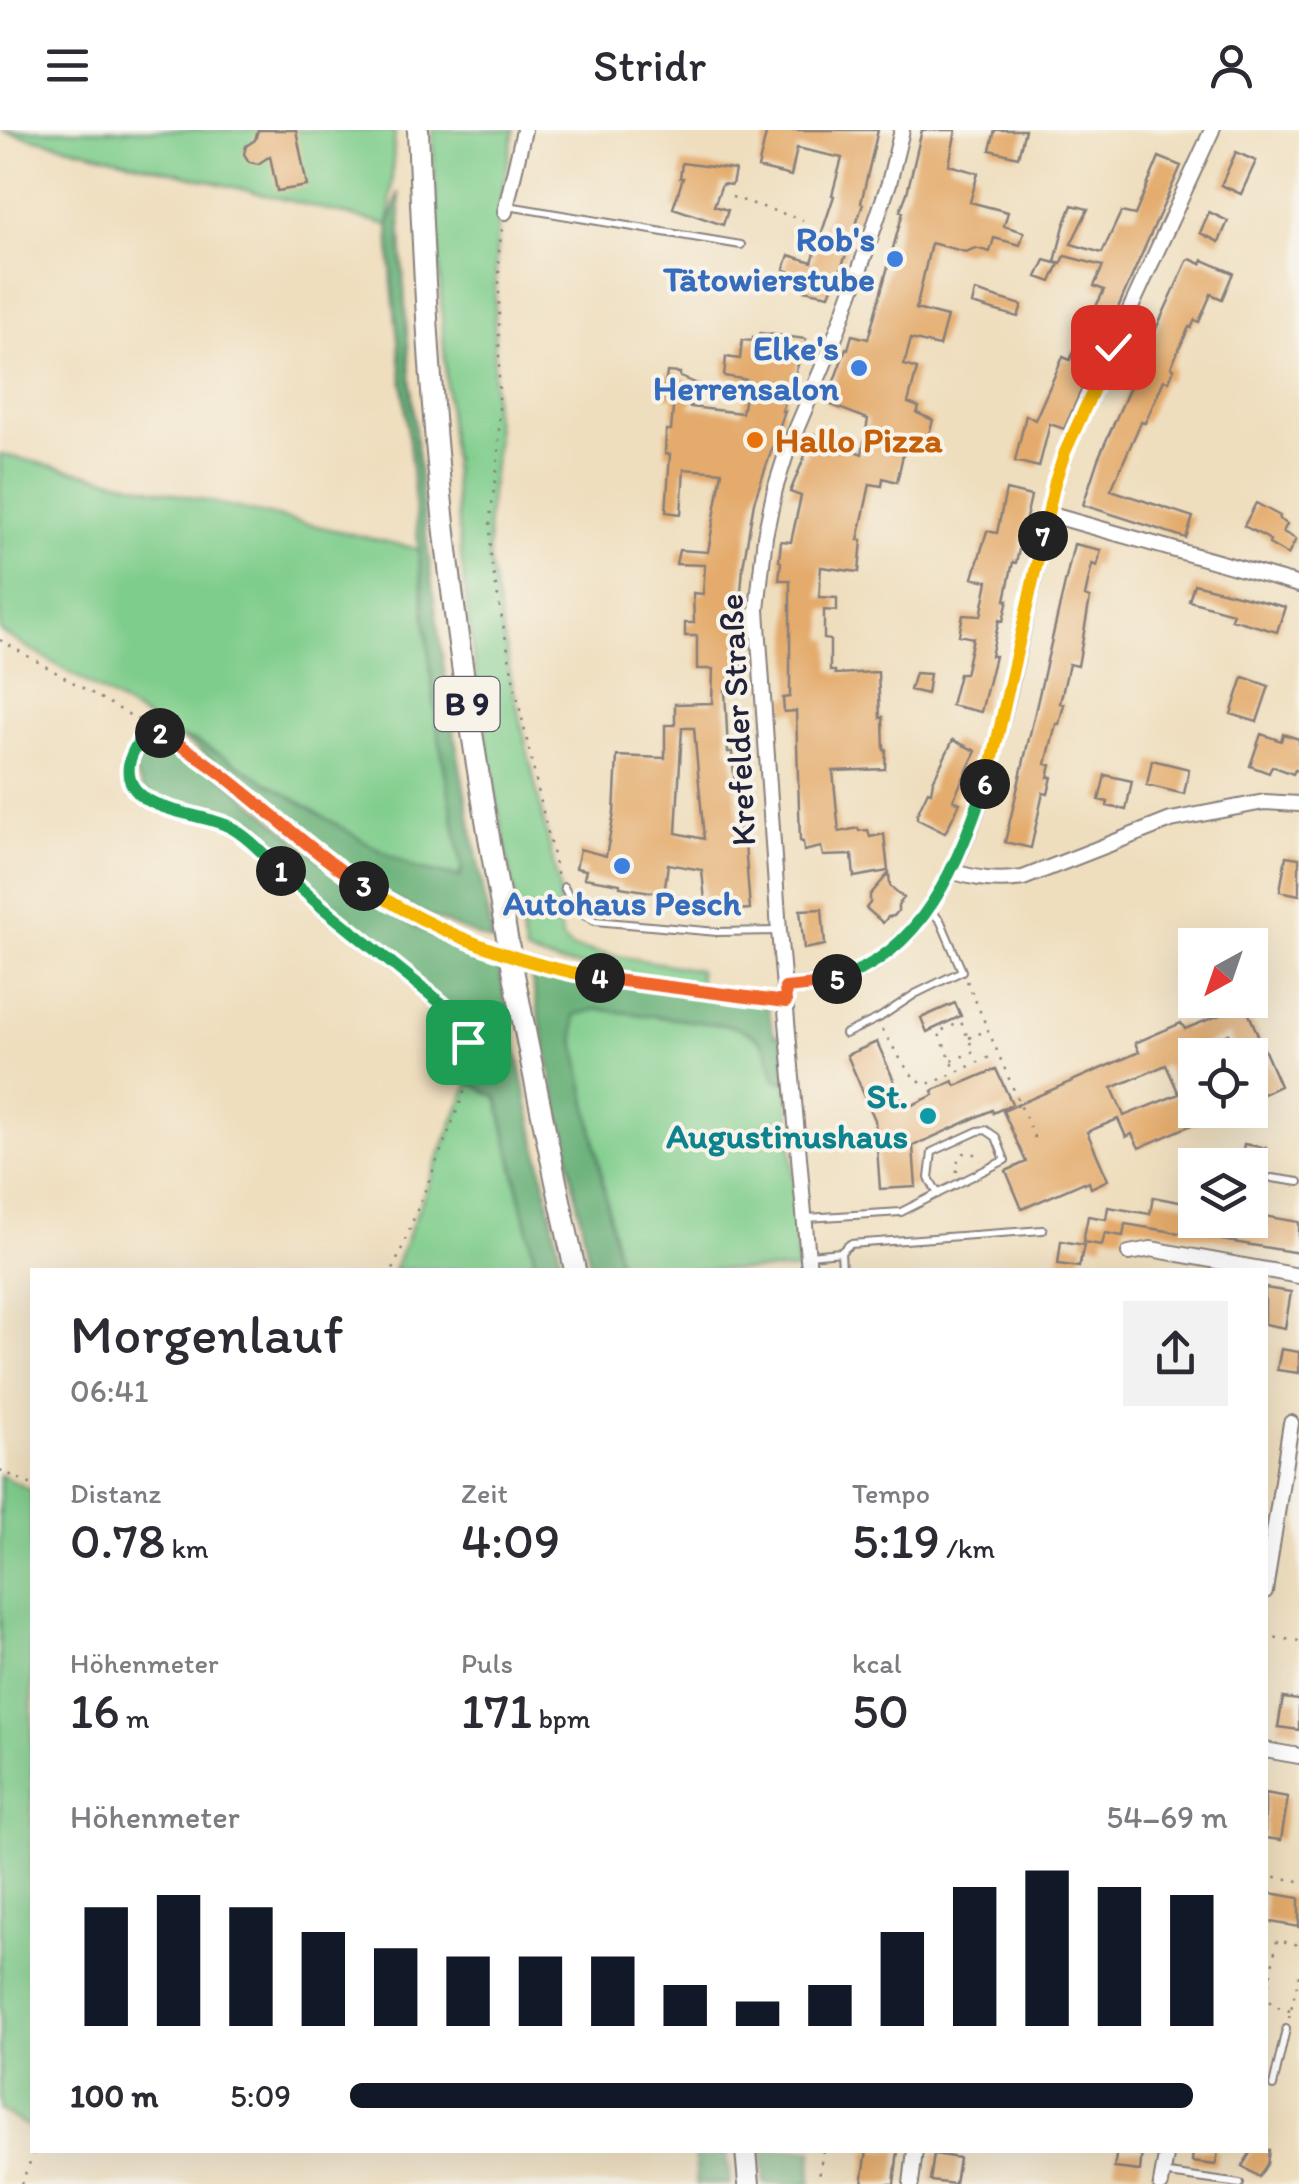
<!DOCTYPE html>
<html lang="de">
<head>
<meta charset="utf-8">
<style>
  :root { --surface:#fff; --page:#f2f2f3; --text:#2b2b33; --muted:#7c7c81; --accent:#111827 }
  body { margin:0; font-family:Itim,sans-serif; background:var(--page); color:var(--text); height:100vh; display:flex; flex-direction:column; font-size:38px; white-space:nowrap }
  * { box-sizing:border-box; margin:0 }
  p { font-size:32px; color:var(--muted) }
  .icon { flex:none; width:55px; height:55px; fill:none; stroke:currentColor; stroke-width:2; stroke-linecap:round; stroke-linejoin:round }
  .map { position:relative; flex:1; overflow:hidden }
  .side { position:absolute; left:30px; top:1138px; width:1238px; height:885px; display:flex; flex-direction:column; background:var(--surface); border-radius:0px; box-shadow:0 10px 40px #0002 }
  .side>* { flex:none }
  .needle { width:65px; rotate:220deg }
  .controls { position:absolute; left:1178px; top:798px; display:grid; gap:20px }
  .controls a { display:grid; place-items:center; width:90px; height:90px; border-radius:0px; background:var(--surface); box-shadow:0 10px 40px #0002; font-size:50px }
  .pin { position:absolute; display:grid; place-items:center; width:85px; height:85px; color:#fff; margin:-42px; border-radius:20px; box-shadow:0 5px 15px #0006 }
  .km { position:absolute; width:50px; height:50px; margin:-25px; border-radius:50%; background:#222; color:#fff; font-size:28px; line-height:50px; text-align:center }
  .round { display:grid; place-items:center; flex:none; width:105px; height:105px; border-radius:0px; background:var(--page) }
  .headline { display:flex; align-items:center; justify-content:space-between; height:170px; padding:0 40px }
  h1 { font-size:55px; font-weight:600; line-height:75px }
  .figures { display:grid; grid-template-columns:repeat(3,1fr); gap:15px; height:170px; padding:10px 40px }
  .figures div { display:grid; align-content:center }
  .figures b { font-size:50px; font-weight:600 }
  .figures small { font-size:28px; font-weight:400 }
  .figures p { font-size:28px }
  .chart { height:280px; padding:20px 40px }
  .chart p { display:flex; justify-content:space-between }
  .chart svg { width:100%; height:180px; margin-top:10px; stroke:var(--accent); stroke-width:6 }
  ul { padding:0 40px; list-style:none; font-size:32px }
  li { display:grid; grid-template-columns:160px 120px 1fr; align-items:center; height:75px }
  li i { height:25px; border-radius:12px; background:var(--accent) }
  header { display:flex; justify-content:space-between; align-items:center; height:130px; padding:0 40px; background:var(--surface); font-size:45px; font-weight:600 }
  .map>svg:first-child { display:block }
  .green { fill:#7fcd8c; stroke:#507864; stroke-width:2.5 }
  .forest { fill:#67b078; stroke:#44695a; stroke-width:2.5 }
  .building { fill:#e4ab6c; fill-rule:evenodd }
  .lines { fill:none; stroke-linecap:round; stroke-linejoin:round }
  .service-casing { stroke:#88807c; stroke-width:10 }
  .minor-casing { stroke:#88807c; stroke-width:18 }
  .primary-casing { stroke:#88807c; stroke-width:24 }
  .path { stroke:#88807c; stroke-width:2.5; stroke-dasharray:2.5 8; stroke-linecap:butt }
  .service { stroke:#fff; stroke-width:6 }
  .minor { stroke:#fff; stroke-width:14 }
  .primary { stroke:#fff; stroke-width:20 }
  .path-bridge { stroke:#88807c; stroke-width:2.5; stroke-dasharray:2.5 8; stroke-linecap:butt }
  .split-1-casing { stroke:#fff; stroke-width:20 }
  .split-2-casing { stroke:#fff; stroke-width:20 }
  .split-3-casing { stroke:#fff; stroke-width:20 }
  .split-4-casing { stroke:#fff; stroke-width:20 }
  .split-5-casing { stroke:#fff; stroke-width:20 }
  .split-6-casing { stroke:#fff; stroke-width:20 }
  .split-7-casing { stroke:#fff; stroke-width:20 }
  .split-8-casing { stroke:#fff; stroke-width:20 }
  .split-1 { stroke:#22a559; stroke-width:12 }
  .split-2 { stroke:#22a559; stroke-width:12 }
  .split-3 { stroke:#f0652b; stroke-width:12 }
  .split-4 { stroke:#f5b400; stroke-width:12 }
  .split-5 { stroke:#f0652b; stroke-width:12 }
  .split-6 { stroke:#22a559; stroke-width:12 }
  .split-7 { stroke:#f5b400; stroke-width:12 }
  .split-8 { stroke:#f5b400; stroke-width:12 }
  .shop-dot { fill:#3f7fe0; stroke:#f7f3e8; stroke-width:4 }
  .food-dot { fill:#e8710a; stroke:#f7f3e8; stroke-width:4 }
  .culture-dot { fill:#0f9aa8; stroke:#f7f3e8; stroke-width:4 }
  .labels { text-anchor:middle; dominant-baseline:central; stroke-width:8; stroke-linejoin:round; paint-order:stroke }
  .shield { fill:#f7f3e8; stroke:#62616f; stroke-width:2.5 }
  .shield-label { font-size:32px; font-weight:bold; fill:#22223b }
  .shop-label { font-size:35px; font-weight:bold; fill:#366cbe; stroke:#f7f3e8; text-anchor:end }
  .food-label { font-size:35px; font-weight:bold; fill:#c56008; stroke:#f7f3e8; text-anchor:start }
  .street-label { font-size:35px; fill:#22223b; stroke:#f7f3e8 }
  .culture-label { font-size:35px; font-weight:bold; fill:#0d838f; stroke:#f7f3e8; text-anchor:end }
</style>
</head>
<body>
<header><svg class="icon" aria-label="menu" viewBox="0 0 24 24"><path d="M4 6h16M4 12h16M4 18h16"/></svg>Stridr<svg class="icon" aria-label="person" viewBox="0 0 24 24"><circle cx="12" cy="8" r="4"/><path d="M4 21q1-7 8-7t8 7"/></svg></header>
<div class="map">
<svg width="1299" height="2054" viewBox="0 0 1299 2054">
  <rect width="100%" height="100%" fill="#f7f3e8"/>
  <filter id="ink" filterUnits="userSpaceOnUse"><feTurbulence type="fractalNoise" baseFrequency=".01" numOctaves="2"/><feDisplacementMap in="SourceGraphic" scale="20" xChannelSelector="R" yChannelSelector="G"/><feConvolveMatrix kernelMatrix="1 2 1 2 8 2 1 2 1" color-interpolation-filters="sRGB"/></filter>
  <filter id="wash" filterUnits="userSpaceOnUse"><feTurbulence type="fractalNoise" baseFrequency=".0048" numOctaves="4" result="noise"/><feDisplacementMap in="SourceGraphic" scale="40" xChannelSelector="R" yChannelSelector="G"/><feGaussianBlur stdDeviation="2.25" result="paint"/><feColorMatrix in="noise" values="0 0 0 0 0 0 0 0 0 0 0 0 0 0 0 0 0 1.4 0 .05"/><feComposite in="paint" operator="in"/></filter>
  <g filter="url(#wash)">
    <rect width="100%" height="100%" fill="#efdebe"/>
    <!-- green -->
    <path class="green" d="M0,0H395L389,95Z
      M432,0H514L501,70L496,124L493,279L497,308L488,388L489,429L512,553L559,758V796L563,810L572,818L699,840L700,855L559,833L526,823C503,708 481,594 467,478C448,319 440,160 432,0Z
      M0,324L418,419L437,596L462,738L459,747L417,739L372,716L230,630L195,611L180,608L0,501Z
      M598,879L731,896C765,905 767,916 775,948L788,953L798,1140H620L575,912L574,884Z
      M469,952L497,967L537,1140H394Z
      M0,1345L32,1361V1999L0,1980Z"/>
    <!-- forest -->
    <path class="forest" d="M399,62C406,232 422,403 449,571C462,652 478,732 493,812C452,796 412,780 374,757C311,718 255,666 198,619L180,608L195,611L230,630L372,716L417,739L460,747L462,738L437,596L425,491L412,339L392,154L389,95Z
      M155,611C206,622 279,699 323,732C357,758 393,787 432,805C442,809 451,810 461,813C473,818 485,823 497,827L563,1140H537L498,968L469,952C474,925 470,912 458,888L249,703L232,692L158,668L144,660L136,645L135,631L148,614Z
      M529,836L587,850L759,873L768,877L774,905H783L788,953L775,949C767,916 765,905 731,896L598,879L574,885L575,912L620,1140H591Z
      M695,2020H726L730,2054H697Z
      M762,2020H812L810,2054H764Z"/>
    <g id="blocks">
      <!-- building -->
      <path class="building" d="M258,0H296L307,56L277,61L270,26L258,34L249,32L244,24L246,16L255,10Z
        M767,0H878L861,73L863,74L840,142H838L829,165L804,160L805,155L790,148V142L784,139L789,125L812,132L834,66L832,65L842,28L797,18L791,46L758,38Z
        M922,0H956L949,35L978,43L970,72L1008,82L1004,96L1024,102L1020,115L994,108L990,122L975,118L966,122L931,113L916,179L947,187L939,216L911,209L904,235L917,239L908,273L919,277L917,283L933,290L928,307L926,306L925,310L907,307L897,352L883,348L882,356L870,354L858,410H862L859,442L821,437L819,467L837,468V481L824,480V509L830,510V541H835V544L878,542L880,588L883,587L884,620H886L885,639L833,641L839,702L858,698L859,701L868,700L870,707L884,704L888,741L854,747L852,725L823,726L821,717L804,721L803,712L800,711L796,581L784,582L783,568L790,567V450H779L781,432L779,431L781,411L791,412L801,366L790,362L814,304L862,324L868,289L826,273L846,218L848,219L852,205L868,209L903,82L900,81L907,63Z
        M995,0H1025L1018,27L990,20Z
        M1236,22L1256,31L1241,64L1221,55Z
        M1159,27L1181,36L1064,299L1050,294L1039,337L1015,331L1026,285L1035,290L1063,227L1070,230L1104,160L1094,156L1103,136L1065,126L1061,134L1055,132L1064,96L1072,75L1088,79L1071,114L1102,123L1121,82L1135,85Z
        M682,33L735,40L732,55L722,54L714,76L728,80L723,95L673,78L683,48H680Z
        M1209,82L1228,91L1219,112L1200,103Z
        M1190,129L1201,134L1203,130L1233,143L1222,169L1211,164L1199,192L1195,190L1191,198L1189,197L1171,237L1174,239L1169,251L1164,250L1145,293L1141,292L1111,360L1193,387L1186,408L1083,375L1098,329L1130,257L1124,254L1129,242L1135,245L1187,131Z
        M1045,130L1059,134L1051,152L1037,147Z
        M975,161L1022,175L1018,187L972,174Z
        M760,203L806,209L804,224H800L798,235L782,281H785L754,372L743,437L740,475V493H743V513H741L742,561L725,560L728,622H732L740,714H745L750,779L706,782L702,740L668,734L664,764L620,757V754L584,748L586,740L576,738L580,719L606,726L614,683L617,626L665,628V595H675V574L712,573L713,539H697V506H685V493H694L693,463L703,464L705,435L676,434L679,420L708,422L722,342L684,339L681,384L666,382L670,324H665L666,300H671L674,268L664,267L667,242L680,243V247L700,255L690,277L742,283L748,250L724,246L726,227L740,229L742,210L753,211V207L759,208ZM682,598H694L704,709L676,703Z
        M1006,360L1031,366L1016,433L1013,432L1005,470H1008L1003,491L999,490L991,526H995L981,582L951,575L959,544H965L973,508L959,505L963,485L981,486L988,451L973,448L987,401L997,403Z
        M1256,373L1280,386L1279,389L1287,394L1283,402L1296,409L1288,425L1269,414L1270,411L1267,408L1244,396Z
        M1074,414L1101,420L1097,436L1092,434L1085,466L1090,468L1078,536L1069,534L1060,573L1064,574L1059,594H1056L1046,634L1051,635L1048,647H1052L1048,664L1043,663L1031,718L1005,712Z
        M1194,454L1285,477L1277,502L1231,489L1233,483L1189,471Z
        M915,543L930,544L927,564L910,560Z
        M1243,547L1269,556L1257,592L1231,584Z
        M1261,604L1281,611L1283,604L1299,609V641L1295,640L1293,644L1272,636L1269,643L1250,636Z
        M953,610L976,621L953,670L960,673L945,703L917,689V684L928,661L931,662L933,651Z
        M1152,630L1189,639L1184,664L1147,655Z
        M1105,645L1132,651L1126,680L1107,676L1108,672L1099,670Z
        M1286,726L1299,728V765L1280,761Z
        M889,743L890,756L904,768L898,775V781L894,786L888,787L883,793L866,778L870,773V765Z
        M822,779L825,815L804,819L800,780Z
        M955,873L961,886L927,902L921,888Z
        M1245,875L1280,956L1250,970V925H1238L1229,904L1195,919V980H1226L1139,1018L1132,1004L1126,1007L1118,989L1087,1002L1108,1050L1091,1058L1089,1052L1085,1054L1084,1052L1022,1079L1006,1041L1026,1032L1003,981L1139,922L1135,913L1181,893L1185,899ZM1166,935L1179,964L1124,986L1112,958Z
        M877,912L906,978L934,965L932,961L953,951L956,956L996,939L1012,974L993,983L992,980L913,1016L916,1057L880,1059L875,990L847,925Z
        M1244,1014L1266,1018L1262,1044L1250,1042V1035H1240Z
        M1153,1067L1195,1075V1090H1258V1085L1299,1092V1123L1125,1094L1123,1106L1105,1103L1102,1115L1083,1112L1088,1086L1106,1089L1108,1077L1150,1084Z
        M1061,1111L1084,1115L1079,1137L1058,1134Z
        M1265,1158L1291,1162L1285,1198L1265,1194Z
        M1281,1219L1299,1222V1243L1277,1240Z
        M1283,1568L1299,1570V1600L1278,1597Z
        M1265,1663L1288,1667L1281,1710L1265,1708Z
        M1265,1762L1299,1768V1797L1265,1791Z
        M867,2020H898L894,2054H862Z
        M1117,2020H1142L1140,2041L1114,2038Z
        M1193,2020H1218L1216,2035L1192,2032Z
        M1252,2020H1269L1267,2034L1259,2047L1242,2036Z
        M934,2024L959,2028L955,2054L930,2051Z"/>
    </g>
  </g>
  <g filter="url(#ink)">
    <use href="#blocks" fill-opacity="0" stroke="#88807c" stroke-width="2.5"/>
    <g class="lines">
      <!-- service casing -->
      <g class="service-casing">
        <path id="service" d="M508,76L741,115
          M564,757L576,781L595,791L717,802L778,801
          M845,904L879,888L915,864L962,841L941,792L930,779
          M1272,1048L1299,1052
          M807,1088L901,1082L1005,1030L996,1007L986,1000L978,1001L932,1022L929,1048L938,1064
          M841,1122L842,1140
          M809,1125L841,1122L850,1114L1043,1100
          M1273,1956L1286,1899
          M1162,2043L1240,2054"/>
      </g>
      <!-- minor casing -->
      <g class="minor-casing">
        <path id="minor" d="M505,82L524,0
          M1048,384L1299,455
          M951,741C976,749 997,752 1023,748L1171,690L1264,672L1299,674
          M785,858C821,854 855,849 885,825C967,760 992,635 1014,539C1028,477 1041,414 1055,352L1065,322L1212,0
          M1129,1123L1151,1119L1299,1146
          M809,1140L779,801L757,480L765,406L775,359L787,321L832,215L856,150L889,53L902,0
          M1265,1461L1291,1293
          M1265,1620L1299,1626
          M911,2054L915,2020
          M1161,2054L1167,2020"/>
      </g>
      <!-- primary casing -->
      <g class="primary-casing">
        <path id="primary" d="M418,0C424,154 432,308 452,461C481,690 526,915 575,1140
          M746,2020L749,2054"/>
      </g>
      <!-- path -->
      <path class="path" d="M732,67L803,90
        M502,99L499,120V323L490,388L491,430L514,553L558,748
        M0,510L185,617L208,632C290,700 358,763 457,806
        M149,596C138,615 119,638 134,659C155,686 205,681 233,699C265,720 291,751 320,776C359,809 401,841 441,873C472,905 473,924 463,966L393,1140
        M563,841L770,870
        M967,851L1034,1007L1027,1010
        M882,900C891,912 907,944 919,951C926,955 930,953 937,951L996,924
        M969,908L985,901
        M952,931L974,921L961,892L938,902L956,941
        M957,1042L956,1033L964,1023L975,1024L982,1030
        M0,1340L32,1355
        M1265,1506L1299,1511
        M1265,1745L1299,1751
        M1290,1881L1277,1877L1266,1869L1277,1810L1299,1815
        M1289,1888L1299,1845
        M21,2054L35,2020
        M818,2054L823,2020"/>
      <!-- service -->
      <use href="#service" class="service"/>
      <!-- minor -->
      <use href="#minor" class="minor"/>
      <!-- primary -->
      <use href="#primary" class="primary"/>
      <!-- path-bridge -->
      <path class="path-bridge" d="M457,806L510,826L563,841"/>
    </g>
  </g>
  <g class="lines" filter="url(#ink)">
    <!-- split-1 casing -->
    <g class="split-1-casing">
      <path id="split-1" d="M281,741L322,777L441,873L457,889L468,912"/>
    </g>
    <!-- split-2 casing -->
    <g class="split-2-casing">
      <path id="split-2" d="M160,603L149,596C142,607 133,618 130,630C117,681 196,681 228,696C248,706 265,726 281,741"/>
    </g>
    <!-- split-3 casing -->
    <g class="split-3-casing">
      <path id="split-3" d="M160,603C235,645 292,709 364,756"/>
    </g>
    <!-- split-4 casing -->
    <g class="split-4-casing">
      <path id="split-4" d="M364,756C435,802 516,833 600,848"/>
    </g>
    <!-- split-5 casing -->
    <g class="split-5-casing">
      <path id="split-5" d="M600,848L786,872L785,858L824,854L837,849"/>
    </g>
    <!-- split-6 casing -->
    <g class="split-6-casing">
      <path id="split-6" d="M837,849C923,823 959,732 985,654"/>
    </g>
    <!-- split-7 casing -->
    <g class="split-7-casing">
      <path id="split-7" d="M985,654L992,632L1043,406"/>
    </g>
    <!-- split-8 casing -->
    <g class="split-8-casing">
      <path id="split-8" d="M1043,406L1055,352L1065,322L1113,217"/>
    </g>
    <!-- split-1 -->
    <use href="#split-1" class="split-1"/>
    <!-- split-2 -->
    <use href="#split-2" class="split-2"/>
    <!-- split-3 -->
    <use href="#split-3" class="split-3"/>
    <!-- split-4 -->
    <use href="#split-4" class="split-4"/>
    <!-- split-5 -->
    <use href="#split-5" class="split-5"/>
    <!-- split-6 -->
    <use href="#split-6" class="split-6"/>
    <!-- split-7 -->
    <use href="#split-7" class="split-7"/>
    <!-- split-8 -->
    <use href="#split-8" class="split-8"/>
  </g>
  <!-- markers -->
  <g class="shop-dot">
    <circle cx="895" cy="129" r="10"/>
    <circle cx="859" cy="238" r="10"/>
    <circle cx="622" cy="736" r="10"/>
  </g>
  <circle class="food-dot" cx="755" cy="310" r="10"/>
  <circle class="culture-dot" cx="928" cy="986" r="10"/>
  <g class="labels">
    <!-- shield labels -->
    <rect class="shield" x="434.5" y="547" width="65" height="54" rx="8"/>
    <g class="shield-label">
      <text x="467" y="574">B 9</text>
    </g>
    <!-- shop labels -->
    <g class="shop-label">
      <text x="875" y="109">Rob's<tspan x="875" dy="40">Tätowierstube</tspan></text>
      <text x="839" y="218">Elke's<tspan x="839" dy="40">Herrensalon</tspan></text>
      <text x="622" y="773" text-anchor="middle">Autohaus Pesch</text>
    </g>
    <!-- food labels -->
    <g class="food-label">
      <text x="775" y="310">Hallo Pizza</text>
    </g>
    <!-- street labels -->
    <g class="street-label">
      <text transform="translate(737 590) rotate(-93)">Krefelder Straße</text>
    </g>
    <!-- culture labels -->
    <g class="culture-label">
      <text x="908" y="966">St.<tspan x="908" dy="40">Augustinushaus</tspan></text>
    </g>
  </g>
</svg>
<div class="controls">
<a><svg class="needle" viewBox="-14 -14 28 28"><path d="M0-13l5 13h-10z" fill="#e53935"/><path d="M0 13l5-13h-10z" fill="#7c7c81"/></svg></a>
<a><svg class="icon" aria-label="locate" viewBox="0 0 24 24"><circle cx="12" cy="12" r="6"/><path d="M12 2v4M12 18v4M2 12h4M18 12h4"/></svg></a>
<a><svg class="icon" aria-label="layers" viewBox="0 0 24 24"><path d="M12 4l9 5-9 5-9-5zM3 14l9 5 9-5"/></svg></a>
</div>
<div class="pin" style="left:468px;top:912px;background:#1e9e55"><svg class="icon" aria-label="arrive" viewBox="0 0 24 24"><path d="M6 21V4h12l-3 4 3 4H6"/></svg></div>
<div class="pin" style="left:1113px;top:217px;background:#d93025"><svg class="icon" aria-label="check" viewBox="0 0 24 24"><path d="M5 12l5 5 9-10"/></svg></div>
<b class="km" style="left:281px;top:741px">1</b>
<b class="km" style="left:160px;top:603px">2</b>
<b class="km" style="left:364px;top:756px">3</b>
<b class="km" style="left:600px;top:848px">4</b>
<b class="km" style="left:837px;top:849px">5</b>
<b class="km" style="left:985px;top:654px">6</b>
<b class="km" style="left:1043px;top:406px">7</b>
<section class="side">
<div class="headline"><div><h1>Morgenlauf</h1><p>06:41</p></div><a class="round"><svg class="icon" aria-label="share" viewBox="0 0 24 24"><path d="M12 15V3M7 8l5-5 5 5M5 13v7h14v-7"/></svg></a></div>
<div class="figures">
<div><p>Distanz</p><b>0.78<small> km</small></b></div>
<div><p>Zeit</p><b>4:09</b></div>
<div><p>Tempo</p><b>5:19<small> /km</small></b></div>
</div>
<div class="figures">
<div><p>Höhenmeter</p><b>16<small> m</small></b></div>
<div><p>Puls</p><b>171<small> bpm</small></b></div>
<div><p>kcal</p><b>50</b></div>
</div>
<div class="chart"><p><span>Höhenmeter</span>54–69 m</p>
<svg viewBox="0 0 160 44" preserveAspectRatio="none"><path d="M5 44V15M15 44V12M25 44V15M35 44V21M45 44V25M55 44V27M65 44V27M75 44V27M85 44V34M95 44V38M105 44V34M115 44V21M125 44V10M135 44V6M145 44V10M155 44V12"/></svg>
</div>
<ul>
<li><b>100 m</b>5:09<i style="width:96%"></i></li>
</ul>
</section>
</div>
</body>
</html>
